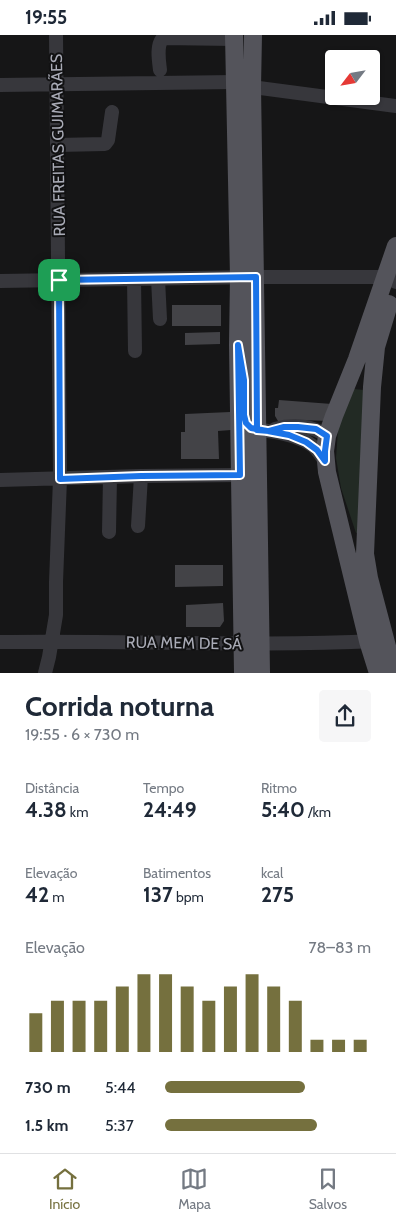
<!DOCTYPE html>
<html lang="pt">
<head>
<meta charset="utf-8">
<style>
  :root { --surface:#fff; --page:#f6f6f7; --text:#1f2937; --muted:#747a83; --line:#e0e1e3; --accent:#75703e }
  body { margin:0; font-family:Cabin,sans-serif; background:var(--page); color:var(--text); height:100vh; display:flex; flex-direction:column; font-size:19px; white-space:nowrap }
  * { box-sizing:border-box; margin:0 }
  p { font-size:16px; color:var(--muted) }
  .icon { flex:none; width:28px; height:28px; fill:none; stroke:currentColor; stroke-width:2; stroke-linecap:round; stroke-linejoin:round }
  .map { position:relative; height:638px; overflow:hidden }
  .drawer { display:flex; flex-direction:column; background:var(--surface); flex:1 }
  .drawer>* { flex:none }
  .needle { width:32px; rotate:239deg }
  .controls { position:absolute; left:325px; top:15px; display:grid; gap:10px }
  .controls a { display:grid; place-items:center; width:55px; height:55px; border-radius:5px; background:var(--surface); box-shadow:0 1px 4px #0004; font-size:25px }
  .pin { position:absolute; display:grid; place-items:center; width:42px; height:42px; color:#fff; margin:-21px; border-radius:10px; box-shadow:0 2px 8px #0006 }
  .round { display:grid; place-items:center; flex:none; width:52px; height:52px; border-radius:5px; background:var(--page) }
  .headline { display:flex; align-items:center; justify-content:space-between; height:85px; padding:0 25px }
  h1 { font-size:28px; font-weight:800; line-height:38px }
  .figures { display:grid; grid-template-columns:repeat(3,1fr); gap:8px; height:85px; padding:5px 25px }
  .figures div { display:grid; align-content:center }
  .figures b { font-size:21px; font-weight:800 }
  .figures small { font-size:14px; font-weight:400 }
  .figures p { font-size:14px }
  .chart { height:140px; padding:10px 25px }
  .chart p { display:flex; justify-content:space-between }
  .chart svg { width:100%; height:90px; margin-top:5px; stroke:var(--accent); stroke-width:6 }
  ul { padding:0 25px; list-style:none; font-size:16px }
  li { display:grid; grid-template-columns:80px 60px 1fr; align-items:center; height:38px }
  li i { height:12px; border-radius:6px; background:var(--accent) }
  .status { display:flex; justify-content:space-between; align-items:center; height:35px; padding:0 25px; background:var(--surface); direction:ltr }
  .status svg { height:14px; fill:currentColor }
  .tabs { display:flex; justify-content:space-around; align-items:center; height:70px; border-top:1px solid var(--line); background:var(--surface); font-size:14px; color:var(--muted) }
  .tabs a { display:grid; justify-items:center; gap:2px }
  .tabs .current { color:var(--accent) }
  .map>svg:first-child { display:block }
  .green { fill:#222a24 }
  .building { fill:#434347 }
  .lines { fill:none; stroke-linecap:round; stroke-linejoin:round }
  .minor { stroke:#37373c; stroke-width:14 }
  .major { stroke:#54545b; stroke-width:18 }
  .route-casing { stroke:#fff; stroke-width:10 }
  .route { stroke:#1a73e8; stroke-width:6 }
  .labels { text-anchor:middle; dominant-baseline:central; stroke-width:4; stroke-linejoin:round; paint-order:stroke }
  .street-label { font-size:16px; fill:#a9abb6; stroke:#111112 }
</style>
</head>
<body>
<div class="status"><b>19:55</b><svg viewBox="0 0 49 12"><path d="M0 12V9h3v3zM5 12V6h3v6zM10 12V3h3v9zM15 12V0h3v12zM26 1h20v11H26zM47 4h2v5h-2z"/></svg></div>
<div class="map">
<svg width="396" height="638" viewBox="0 0 396 638">
  <rect width="100%" height="100%" fill="#161617"/>
  <!-- green -->
  <path class="green" d="M354,354L364,355L361,497L356,498L341,453L336,423L338,395L342,378Z"/>
  <!-- building -->
  <path class="building" d="M172,270H221V291H172Z
    M220,297V309L185,310V298Z
    M279,365L332,369L330,386L299,385L298,387L278,386L275,381V373H278Z
    M230,377L231,395L218,396L219,424H181V397H185V379Z
    M175,530H223V551L175,552Z
    M223,568L224,586L220,592H186V570Z"/>
  <g class="lines">
    <!-- minor -->
    <path class="minor" d="M160,35C159,26 156,10 163,3L234,4
      M0,50L235,47
      M252,52L396,71
      M57,110L105,109L108,105L112,77
      M134,244L135,316
      M158,244L160,284
      M0,246L256,242H386L396,247
      M250,392C256,395 261,395 268,396C283,398 301,402 313,411C318,415 321,421 325,426
      M275,394C292,389 312,390 327,401
      M0,445L141,441L240,440
      M138,491L141,441
      M109,497L110,442
      M0,607C126,605 251,612 377,606
      M45,638L49,622L56,580V547L60,444L56,0"/>
    <!-- major -->
    <path class="major" d="M234,0L239,242L238,310L243,638
      M253,0L252,52L261,638
      M389,269L376,312L372,352L365,519L369,543L394,638
      M378,638L368,606L327,437L325,416L327,401L334,381L357,324L396,211"/>
  </g>
  <g class="lines">
    <!-- route casing -->
    <g class="route-casing">
      <path id="route" d="M59,245L60,444L141,441L240,440L238,310L244,345V380L246,388L251,393L289,400L306,407L317,415L325,426V416L327,401L316,394L298,392H284L269,396L257,395L256,242L59,245"/>
    </g>
    <!-- route -->
    <use href="#route" class="route"/>
  </g>
  <g class="labels">
    <!-- street labels -->
    <g class="street-label">
      <text transform="translate(58 110) rotate(-91)">RUA FREITAS GUIMARÃES</text>
      <text transform="translate(184 608) rotate(1)">RUA MEM DE SÁ</text>
    </g>
  </g>
</svg>
<div class="controls">
<a><svg class="needle" viewBox="-14 -14 28 28"><path d="M0-13l5 13h-10z" fill="#e53935"/><path d="M0 13l5-13h-10z" fill="#747a83"/></svg></a>
</div>
<div class="pin" style="left:59px;top:245px;background:#1e9e55"><svg class="icon" aria-label="arrive" viewBox="0 0 24 24"><path d="M6 21V4h12l-3 4 3 4H6"/></svg></div>
</div>
<section class="drawer">
<div class="headline"><div><h1>Corrida noturna</h1><p>19:55 · 6 × 730 m</p></div><a class="round"><svg class="icon" aria-label="share" viewBox="0 0 24 24"><path d="M12 15V3M7 8l5-5 5 5M5 13v7h14v-7"/></svg></a></div>
<div class="figures">
<div><p>Distância</p><b>4.38<small> km</small></b></div>
<div><p>Tempo</p><b>24:49</b></div>
<div><p>Ritmo</p><b>5:40<small> /km</small></b></div>
</div>
<div class="figures">
<div><p>Elevação</p><b>42<small> m</small></b></div>
<div><p>Batimentos</p><b>137<small> bpm</small></b></div>
<div><p>kcal</p><b>275</b></div>
</div>
<div class="chart"><p><span>Elevação</span>78–83 m</p>
<svg viewBox="0 0 160 44" preserveAspectRatio="none"><path d="M5 44V25M15 44V19M25 44V19M35 44V19M45 44V12M55 44V6M65 44V6M75 44V12M85 44V19M95 44V12M105 44V6M115 44V12M125 44V19M135 44V38M145 44V38M155 44V38"/></svg>
</div>
<ul>
<li><b>730 m</b>5:44<i style="width:68%"></i></li>
<li><b>1.5 km</b>5:37<i style="width:74%"></i></li>
</ul>
</section>
<nav class="tabs">
<a class="current"><svg class="icon" aria-label="home" viewBox="0 0 24 24"><path d="M3 11l9-7 9 7M6 9v11h12V9"/></svg>Início</a>
<a><svg class="icon" aria-label="map" viewBox="0 0 24 24"><path d="M3 6l6-2 6 2 6-2v14l-6 2-6-2-6 2zM9 4v14M15 6v14"/></svg>Mapa</a>
<a><svg class="icon" aria-label="saved" viewBox="0 0 24 24"><path d="M7 4h10v16l-5-4-5 4z"/></svg>Salvos</a>
</nav>
</body>
</html>
